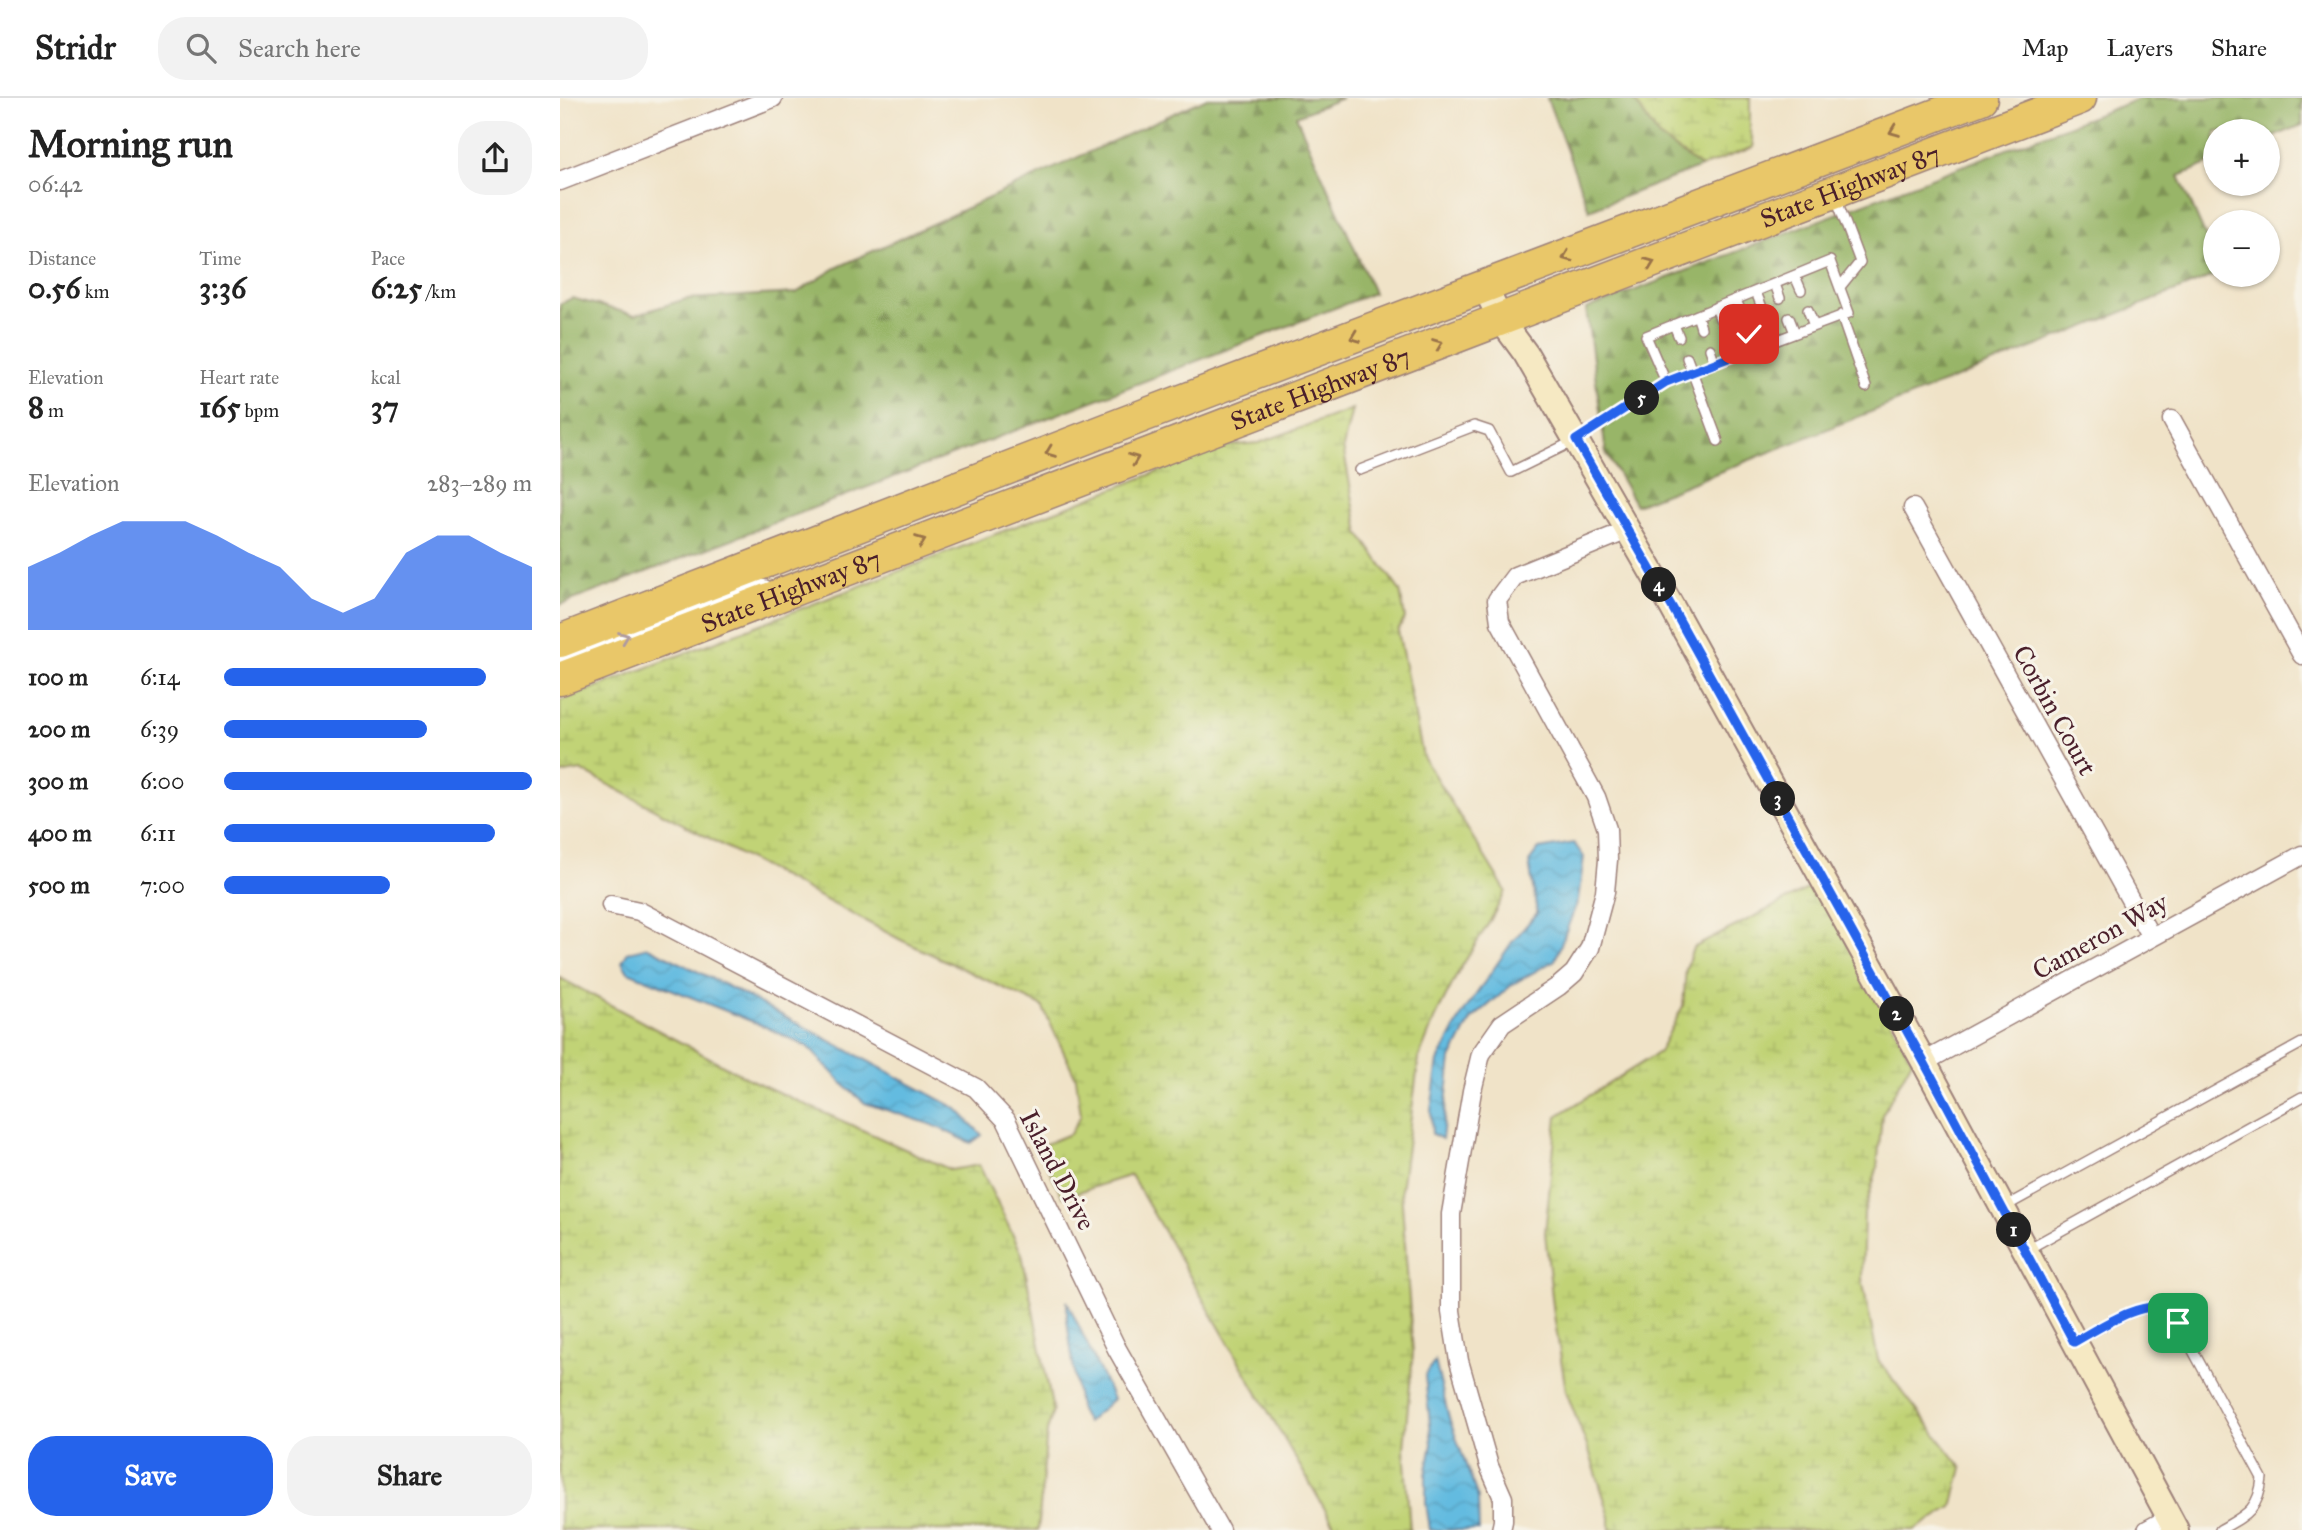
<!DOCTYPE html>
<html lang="en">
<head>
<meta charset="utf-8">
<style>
  :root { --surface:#fff; --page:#f2f2f2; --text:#222; --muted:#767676; --line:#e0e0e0; --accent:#2563eb }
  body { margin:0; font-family:"IM FELL Great Primer",serif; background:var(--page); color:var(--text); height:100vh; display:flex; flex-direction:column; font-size:26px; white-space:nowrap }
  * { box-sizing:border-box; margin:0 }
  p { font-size:23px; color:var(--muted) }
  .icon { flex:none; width:38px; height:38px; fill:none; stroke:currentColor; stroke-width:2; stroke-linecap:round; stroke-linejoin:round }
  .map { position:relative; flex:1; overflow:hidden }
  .panel { display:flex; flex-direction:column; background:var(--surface); width:560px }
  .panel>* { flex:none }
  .tools { position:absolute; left:1643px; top:21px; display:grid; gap:14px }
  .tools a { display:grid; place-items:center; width:77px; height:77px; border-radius:50%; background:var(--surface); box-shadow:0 2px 5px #0004; font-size:35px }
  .pin { position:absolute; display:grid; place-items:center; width:60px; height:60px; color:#fff; margin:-30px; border-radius:14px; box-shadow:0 4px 10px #0006 }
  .km { position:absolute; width:35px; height:35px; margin:-18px; border-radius:50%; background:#222; color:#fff; font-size:19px; line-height:35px; text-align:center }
  .round { display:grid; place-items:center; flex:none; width:74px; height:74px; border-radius:28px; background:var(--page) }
  .head { display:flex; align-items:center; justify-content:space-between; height:119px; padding:0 28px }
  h1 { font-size:38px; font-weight:700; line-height:52px }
  .figures { display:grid; grid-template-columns:repeat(3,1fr); gap:10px; height:119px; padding:7px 28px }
  .figures div { display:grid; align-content:center }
  .figures b { font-size:30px; font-weight:700 }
  .figures small { font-size:19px; font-weight:400 }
  .figures p { font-size:19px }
  .chart { height:196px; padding:14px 28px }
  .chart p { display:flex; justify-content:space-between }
  .chart svg { width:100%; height:126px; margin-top:7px; fill:var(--accent); opacity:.7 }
  .button { display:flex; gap:14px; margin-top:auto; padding:14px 28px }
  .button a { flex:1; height:80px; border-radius:28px; background:var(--accent); color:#fff; font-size:28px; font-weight:700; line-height:80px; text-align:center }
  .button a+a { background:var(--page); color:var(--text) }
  ul { padding:0 28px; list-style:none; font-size:23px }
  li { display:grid; grid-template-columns:112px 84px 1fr; align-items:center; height:52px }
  li i { height:18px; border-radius:9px; background:var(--accent) }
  header { display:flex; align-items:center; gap:42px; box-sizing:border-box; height:98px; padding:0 35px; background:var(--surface); border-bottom:2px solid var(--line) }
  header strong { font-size:33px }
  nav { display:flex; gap:38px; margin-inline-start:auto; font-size:24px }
  .search { width:490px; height:63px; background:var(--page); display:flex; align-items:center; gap:18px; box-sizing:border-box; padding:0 24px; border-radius:28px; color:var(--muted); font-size:26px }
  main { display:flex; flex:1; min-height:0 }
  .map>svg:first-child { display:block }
  .forest { fill:url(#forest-firs); stroke:#716a49; stroke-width:2 }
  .wetland { fill:url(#wetland-marsh); stroke:#867950; stroke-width:2 }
  .water { fill:url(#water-waves); stroke:#566d86; stroke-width:2 }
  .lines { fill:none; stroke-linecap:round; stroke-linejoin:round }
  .lane-casing { stroke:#9d817a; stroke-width:12 }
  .street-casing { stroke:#9d817a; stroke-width:21 }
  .secondary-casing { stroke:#9d817a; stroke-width:28 }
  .highway-casing { stroke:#9d817a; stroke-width:35 }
  .lane { stroke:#fff; stroke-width:9 }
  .street { stroke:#fff; stroke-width:18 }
  .secondary { stroke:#f6e9c3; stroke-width:24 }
  .highway { stroke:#e9c769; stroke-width:32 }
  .oneway { stroke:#9a734a }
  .oneway2 { stroke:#ae9aa0 }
  .route-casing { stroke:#fff; stroke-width:14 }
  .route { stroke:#2563eb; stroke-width:9 }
  .labels { text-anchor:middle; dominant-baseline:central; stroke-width:6; stroke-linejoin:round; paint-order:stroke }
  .street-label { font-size:26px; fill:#4a1f2b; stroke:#f7f3e8 }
</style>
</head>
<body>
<header>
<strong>Stridr</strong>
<div class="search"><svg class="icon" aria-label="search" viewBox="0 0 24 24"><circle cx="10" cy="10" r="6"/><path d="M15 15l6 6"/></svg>Search here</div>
<nav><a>Map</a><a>Layers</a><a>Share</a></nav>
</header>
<main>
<section class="panel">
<div class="head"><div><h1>Morning run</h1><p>06:42</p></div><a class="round"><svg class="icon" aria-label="share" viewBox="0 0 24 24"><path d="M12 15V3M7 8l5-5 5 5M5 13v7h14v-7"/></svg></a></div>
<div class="figures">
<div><p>Distance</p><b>0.56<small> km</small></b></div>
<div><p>Time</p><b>3:36</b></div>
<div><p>Pace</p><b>6:25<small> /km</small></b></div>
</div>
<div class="figures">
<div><p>Elevation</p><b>8<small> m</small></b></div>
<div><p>Heart rate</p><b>165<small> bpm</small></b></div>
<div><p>kcal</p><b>37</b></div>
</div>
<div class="chart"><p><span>Elevation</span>283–289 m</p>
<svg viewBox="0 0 160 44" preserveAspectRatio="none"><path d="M0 44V22L10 17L20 11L30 6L40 6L50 6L60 11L70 17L80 22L90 33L100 38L110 33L120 17L130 11L140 11L150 17L160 22V44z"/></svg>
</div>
<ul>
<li><b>100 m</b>6:14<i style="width:85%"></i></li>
<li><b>200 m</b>6:39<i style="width:66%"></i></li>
<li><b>300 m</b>6:00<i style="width:100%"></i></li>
<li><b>400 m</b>6:11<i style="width:88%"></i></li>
<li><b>500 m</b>7:00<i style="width:54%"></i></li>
</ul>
<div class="button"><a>Save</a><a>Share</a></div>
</section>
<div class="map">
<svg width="1742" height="1432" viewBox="0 0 1742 1432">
  <defs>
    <pattern id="forest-firs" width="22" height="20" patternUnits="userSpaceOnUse" patternTransform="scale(1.75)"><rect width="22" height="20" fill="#98b567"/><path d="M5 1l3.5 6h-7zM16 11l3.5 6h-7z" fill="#7e9355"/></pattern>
    <pattern id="wetland-marsh" width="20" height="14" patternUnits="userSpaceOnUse" patternTransform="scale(1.75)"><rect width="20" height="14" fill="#c1d376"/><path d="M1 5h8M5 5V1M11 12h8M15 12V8" fill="none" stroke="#a7b566"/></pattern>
    <pattern id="water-waves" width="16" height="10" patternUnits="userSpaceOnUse" patternTransform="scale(1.75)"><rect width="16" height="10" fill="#63bbe0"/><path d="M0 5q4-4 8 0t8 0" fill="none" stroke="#57a0c0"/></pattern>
  </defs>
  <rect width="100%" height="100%" fill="#f7f3e8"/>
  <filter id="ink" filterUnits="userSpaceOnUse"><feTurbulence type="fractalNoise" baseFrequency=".0143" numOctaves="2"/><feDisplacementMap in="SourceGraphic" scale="14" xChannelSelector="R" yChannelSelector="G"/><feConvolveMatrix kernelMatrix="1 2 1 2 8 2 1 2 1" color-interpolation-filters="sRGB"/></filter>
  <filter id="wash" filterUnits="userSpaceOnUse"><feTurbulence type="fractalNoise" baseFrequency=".00686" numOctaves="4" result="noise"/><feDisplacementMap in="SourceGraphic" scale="28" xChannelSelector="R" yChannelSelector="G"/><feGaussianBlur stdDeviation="1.57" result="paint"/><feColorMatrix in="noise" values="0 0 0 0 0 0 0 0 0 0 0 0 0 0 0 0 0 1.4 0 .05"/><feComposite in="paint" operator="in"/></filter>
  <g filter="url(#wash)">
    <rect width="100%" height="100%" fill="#f0e3c8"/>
    <!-- forest -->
    <path class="forest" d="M647,0H782L736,18L814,195L0,507V206L12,200L75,217L126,201L236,195L276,170Z
      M987,0H1073L1099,39L1141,69L1029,112Z
      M1581,0H1742V27L1708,41V33H1656L1655,63L1619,78L1655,160L1656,177L1076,407L1046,355L1026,211Z"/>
    <!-- wetland -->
    <path class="wetland" d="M1073,0H1190V31L1194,49L1141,69L1099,39Z
      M792,311L783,349L799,435L840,493L845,520L838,533L863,659L946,793L930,823L899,873L874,922L859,960L841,1092L853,1255L844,1350L850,1432H777L571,1077L503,1099L478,1049L510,1036L521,1017L516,980L482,908L341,842L21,672L0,676V603L665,348L699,345Z
      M1255,787L1352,962L1322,1017L1317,1071L1304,1115L1302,1181L1318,1262L1402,1370L1392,1409L1354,1432H1050V1419L1030,1356L1006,1293L994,1217L985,1135L997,1018L1099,954L1123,908L1126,871L1133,850Z
      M0,880L191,982L391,1072L419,1067L462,1156L493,1313L487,1333L478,1432H0Z"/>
    <!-- water -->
    <path class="water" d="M1014,745L1024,759L1018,802L995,862L953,886L911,922L891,961L882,1041L872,1036L871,1012L878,963L902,917L952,844L977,815L969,764L979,751Z
      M88,849L175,892L396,1010L422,1037L411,1045L373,1027L305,1005L285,988L248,949L206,929L68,874L62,864L68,854Z
      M507,1203L553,1301L527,1325L519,1310L507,1222Z
      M875,1263L889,1320L918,1400L919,1432H870L866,1405V1377L872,1346L865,1278Z"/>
  </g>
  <g filter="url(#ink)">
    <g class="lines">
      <!-- lane casing -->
      <g class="lane-casing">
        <path id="lane" d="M1276,100L1300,164L1280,189
          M1235,178L1241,192
          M1215,186L1220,200
          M1196,194L1201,207
          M1176,202L1181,214
          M1156,209L1161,223
          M1248,212L1254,228
          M1137,217L1141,230
          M1281,217L1306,289
          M1229,220L1235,235
          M1114,227L1119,239
          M1209,228L1215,243
          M1189,236L1194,250
          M1170,243L1175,258
          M1150,251L1155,265
          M1127,260L1158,343
          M800,372L914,328L929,333L951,374L1016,342L1106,284L1289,215L1270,163L1086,238L1106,284
          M1444,1109L1742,945
          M1468,1151L1742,999
          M1516,1243C1536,1233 1586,1198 1607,1213C1611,1216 1615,1221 1618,1225L1702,1380C1699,1412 1686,1417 1660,1432"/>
      </g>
      <!-- street casing -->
      <g class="street-casing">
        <path id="street" d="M0,83L213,0
          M1612,322L1742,557
          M1353,410L1591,839
          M0,564L182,494L204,491
          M51,807L79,813L416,990L446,1022L557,1251L660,1432
          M1364,964L1742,757
          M941,1432L943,1423V1400L929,1368L899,1263L891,1213V1116L912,993L921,956L942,926L999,888L1014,875L1030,850L1045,794L1048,762L1047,731L1036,699L940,524L937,502L955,478L1068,432
          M1587,1432L1609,1420"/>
      </g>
      <!-- secondary casing -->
      <g class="secondary-casing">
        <path id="secondary" d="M925,190L941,222L966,256L1112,509L1364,964L1616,1432"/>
      </g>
      <!-- highway casing -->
      <g class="highway-casing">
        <g id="highway">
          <path d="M0,543L585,317L1421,0"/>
          <path id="s1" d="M0,581L1520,0"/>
        </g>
      </g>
      <!-- lane -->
      <use href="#lane" class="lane"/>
      <!-- street -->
      <use href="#street" class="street"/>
      <!-- secondary -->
      <use href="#secondary" class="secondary"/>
      <!-- highway -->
      <use href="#highway" class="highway"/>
    </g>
    <!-- one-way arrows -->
    <defs><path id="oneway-chevron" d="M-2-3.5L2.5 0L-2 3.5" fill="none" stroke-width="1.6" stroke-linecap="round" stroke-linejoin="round" transform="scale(1.75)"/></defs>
    <g class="oneway">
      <use href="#oneway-chevron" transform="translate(1334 33) rotate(159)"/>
      <use href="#oneway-chevron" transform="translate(1007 159) rotate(159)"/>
      <use href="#oneway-chevron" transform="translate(1090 165) rotate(-21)"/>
      <use href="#oneway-chevron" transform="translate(795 239) rotate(159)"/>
      <use href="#oneway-chevron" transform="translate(878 246) rotate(-21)"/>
      <use href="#oneway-chevron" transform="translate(490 354) rotate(159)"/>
      <use href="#oneway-chevron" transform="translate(574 361) rotate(-21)"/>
      <use href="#oneway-chevron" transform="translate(361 443) rotate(-21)"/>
    </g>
    <use class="oneway2" href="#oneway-chevron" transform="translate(64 539) rotate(-21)"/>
  </g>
  <g class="lines" filter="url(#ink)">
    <!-- route casing -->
    <g class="route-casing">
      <path id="route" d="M1189,236L1194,250L1106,284L1016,342L1112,509L1364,964L1514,1244C1535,1233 1585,1198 1607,1213C1611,1216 1615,1221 1618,1225"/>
    </g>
    <!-- route -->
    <use href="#route" class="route"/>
  </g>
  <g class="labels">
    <!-- street labels -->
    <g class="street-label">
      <text stroke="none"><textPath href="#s1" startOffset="1381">State Highway 87</textPath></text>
      <text stroke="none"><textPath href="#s1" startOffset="814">State Highway 87</textPath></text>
      <text stroke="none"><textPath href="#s1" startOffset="247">State Highway 87</textPath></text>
      <text transform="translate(1495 612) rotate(61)">Corbin Court</text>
      <text transform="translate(1540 838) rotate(-29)">Cameron Way</text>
      <text transform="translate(498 1072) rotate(62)">Island Drive</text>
    </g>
  </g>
</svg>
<div class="tools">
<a>+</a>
<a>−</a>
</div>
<div class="pin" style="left:1618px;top:1225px;background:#1e9e55"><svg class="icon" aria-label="arrive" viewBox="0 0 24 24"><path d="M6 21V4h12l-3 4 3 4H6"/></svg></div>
<div class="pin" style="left:1189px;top:236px;background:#d93025"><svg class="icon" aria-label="check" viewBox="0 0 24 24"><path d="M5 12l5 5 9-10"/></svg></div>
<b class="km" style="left:1454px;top:1132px">1</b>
<b class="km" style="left:1337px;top:916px">2</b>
<b class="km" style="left:1218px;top:701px">3</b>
<b class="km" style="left:1099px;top:487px">4</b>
<b class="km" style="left:1082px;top:300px">5</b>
</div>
</main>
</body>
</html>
